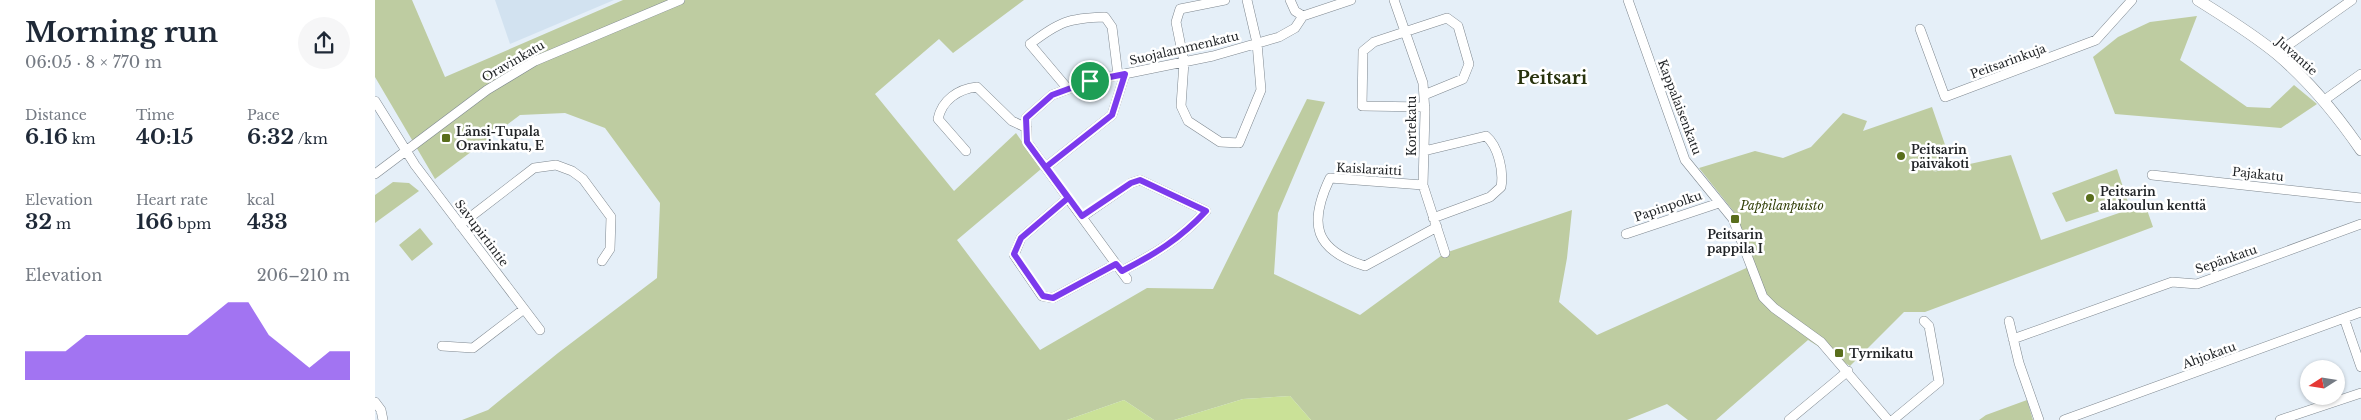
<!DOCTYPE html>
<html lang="en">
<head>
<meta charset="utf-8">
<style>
  :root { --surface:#fff; --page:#f6f6f7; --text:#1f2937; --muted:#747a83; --accent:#7c3aed }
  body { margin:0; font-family:"Libre Baskerville",serif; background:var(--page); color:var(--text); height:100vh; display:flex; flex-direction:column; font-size:19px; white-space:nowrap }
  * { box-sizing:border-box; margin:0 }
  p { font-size:16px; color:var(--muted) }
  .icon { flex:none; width:28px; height:28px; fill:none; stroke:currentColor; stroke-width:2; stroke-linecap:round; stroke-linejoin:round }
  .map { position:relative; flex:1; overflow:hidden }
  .drawer { display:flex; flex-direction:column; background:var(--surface); width:375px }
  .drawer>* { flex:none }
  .needle { width:32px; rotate:258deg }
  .fabs { position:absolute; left:1925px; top:360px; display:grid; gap:10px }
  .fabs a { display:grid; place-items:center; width:45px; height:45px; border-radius:50%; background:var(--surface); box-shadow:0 1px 4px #0004; font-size:25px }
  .pin { position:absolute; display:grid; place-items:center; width:42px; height:42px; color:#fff; margin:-21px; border:2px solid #fff; border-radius:50%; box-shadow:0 1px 5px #0007 }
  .round { display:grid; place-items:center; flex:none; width:52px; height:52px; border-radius:26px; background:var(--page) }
  .summary { display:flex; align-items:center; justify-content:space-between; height:85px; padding:0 25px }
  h1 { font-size:28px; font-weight:700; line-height:38px }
  .stats { display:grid; grid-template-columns:repeat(3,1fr); gap:8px; height:85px; padding:5px 25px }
  .stats div { display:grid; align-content:center }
  .stats b { font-size:21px; font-weight:700 }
  .stats small { font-size:14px; font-weight:400 }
  .stats p { font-size:14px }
  .chart { height:140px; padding:10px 25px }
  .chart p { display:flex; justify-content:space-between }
  .chart svg { width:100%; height:90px; margin-top:5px; fill:var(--accent); opacity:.7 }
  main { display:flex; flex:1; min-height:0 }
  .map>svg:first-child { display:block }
  .built { fill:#d2e2f0 }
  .green { fill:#becca1 }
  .water { fill:#cae197 }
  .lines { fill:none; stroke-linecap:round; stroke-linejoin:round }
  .minor-casing { stroke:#7e878f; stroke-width:10 }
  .major-casing { stroke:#7e878f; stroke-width:12 }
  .minor { stroke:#fff; stroke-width:9 }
  .major { stroke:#fff; stroke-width:11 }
  .route-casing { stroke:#fff; stroke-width:10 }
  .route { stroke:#7c3aed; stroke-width:6 }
  .poi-dot { fill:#596e1c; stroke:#fff; stroke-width:2 }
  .labels { text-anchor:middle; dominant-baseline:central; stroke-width:5; stroke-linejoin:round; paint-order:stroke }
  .street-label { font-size:12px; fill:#1f2225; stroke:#fff }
  .poi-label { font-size:12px; font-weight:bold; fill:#1f2225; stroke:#fff; text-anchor:start }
  .park-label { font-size:12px; font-style:italic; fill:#34420b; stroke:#fff }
  .district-label { font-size:18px; font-weight:bold; fill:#27320c; stroke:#fff }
</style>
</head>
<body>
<main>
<section class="drawer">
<div class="summary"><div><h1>Morning run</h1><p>06:05 · 8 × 770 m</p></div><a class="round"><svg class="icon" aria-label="share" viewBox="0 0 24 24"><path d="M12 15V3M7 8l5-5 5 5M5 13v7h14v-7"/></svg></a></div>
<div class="stats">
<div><p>Distance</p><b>6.16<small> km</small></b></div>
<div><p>Time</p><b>40:15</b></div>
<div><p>Pace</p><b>6:32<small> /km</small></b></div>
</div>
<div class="stats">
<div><p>Elevation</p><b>32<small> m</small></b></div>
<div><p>Heart rate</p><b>166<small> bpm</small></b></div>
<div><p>kcal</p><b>433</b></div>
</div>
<div class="chart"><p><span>Elevation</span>206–210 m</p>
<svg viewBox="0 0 160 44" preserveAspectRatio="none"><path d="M0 44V30L10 30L20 30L30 22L40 22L50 22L60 22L70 22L80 22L90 14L100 6L110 6L120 22L130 30L140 38L150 30L160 30V44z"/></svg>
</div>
</section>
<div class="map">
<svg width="1986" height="420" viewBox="0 0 1986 420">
  <rect width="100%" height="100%" fill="#e5eff8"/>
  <!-- built -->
  <path class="built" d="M120,0H239L135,44Z"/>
  <!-- green -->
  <path class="green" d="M0,0H37L70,77L248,0H649L578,53L564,39L500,94L579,191L641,133L666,169L582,240L665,350L772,288L838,289L932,99L950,102L903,213L899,274L985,315L1070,253L1197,210L1192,258L1184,302L1222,335L1378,265L1359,212L1324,168L1380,151L1408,158L1436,147L1468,113L1492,121L1488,131L1557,107L1577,165L1558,172L1636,155L1666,240L1770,204L1778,227L1550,312H1529L1475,366L1433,340L1341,420H1313L1292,404L1252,420H936L915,396L868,399L799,420H779L749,400L692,420H87L113,410L183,353L282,278L285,203L230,128L190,113L145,115L60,179L0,77Z
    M1822,16L1805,60L1872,107L1895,108L1919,85L1942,104L1906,128L1740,114L1718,57L1743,37L1775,22Z
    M1742,169L1753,202L1691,222L1677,193Z
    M18,182L34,183L44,191L0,223V195Z
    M45,228L58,244L37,261L24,245Z
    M1652,400L1658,420H1604L1611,415Z"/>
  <!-- water -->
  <path class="water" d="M915,396L936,420H799L868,399Z
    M749,400L779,420H692Z"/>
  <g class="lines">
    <!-- minor casing -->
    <g class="minor-casing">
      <path id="minor" d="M850,0L805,9L801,22L809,62L806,106L813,121L845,142L864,143L886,90L882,43L872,0
        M915,0L920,11L928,16L976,0
        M1019,0L1048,83L1050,112L1048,185L1070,253
        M1253,0L1310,160L1358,219L1388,297L1399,308L1446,342L1513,420
        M1545,29L1570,97L1721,40L1757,0
        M1902,53L1977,0
        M693,89L655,44C684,22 693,18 730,17L737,27L743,75
        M1049,95L1088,79L1094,64L1083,26L1072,18L999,42L988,51L987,106L1050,107
        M0,101L40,165L165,330
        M1948,101L1986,74
        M591,151L563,119C567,100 583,89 602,87L637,121L652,128
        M1049,151L1111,136C1123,146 1129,171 1126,187L1115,197L1058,218
        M671,167L737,115L750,74
        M0,174L112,90L160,61L305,0
        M1777,175L1986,198
        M1048,185L955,178C933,224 939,250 990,266L1062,227
        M693,198L646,238L639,255L667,296L678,298L741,264
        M707,217L756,183L765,180L831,211C804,240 781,253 747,271
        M85,225L159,168L181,165L197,171L208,179L236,217L235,249L227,261
        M1251,234L1344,203
        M752,279L652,142L651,118L677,95L715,81L838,56L904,37L920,28L928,16
        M1969,318L1986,367
        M1634,321L1644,363L1664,420
        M1638,339L1797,282L1822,284L1986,224
        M67,346L98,348L149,309
        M0,402L6,410L8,420
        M1414,420L1473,371
        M1518,420L1564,382L1554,326L1549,321
        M1689,420L1986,312
        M1905,420L1986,393"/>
    </g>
    <!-- major casing -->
    <g class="major-casing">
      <path id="major" d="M1823,0C1850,17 1878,34 1902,54C1935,82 1962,115 1986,150"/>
    </g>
    <!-- minor -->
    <use href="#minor" class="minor"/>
    <!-- major -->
    <use href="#major" class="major"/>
  </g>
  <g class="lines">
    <!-- route casing -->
    <g class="route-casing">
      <path id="route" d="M715,81L677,95L651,118L652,142L693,198L646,238L639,254L668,296L678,298L741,264L747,271C780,254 805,239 831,211L765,180L756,183L707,216L671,167L737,115L750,74L715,81"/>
    </g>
    <!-- route -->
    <use href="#route" class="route"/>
  </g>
  <!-- markers -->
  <g class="poi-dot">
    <rect x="66" y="133" width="10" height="10" rx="2.5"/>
    <circle cx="1526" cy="156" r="5"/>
    <circle cx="1715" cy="198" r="5"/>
    <rect x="1355" y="214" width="10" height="10" rx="2.5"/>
    <rect x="1459" y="348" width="10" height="10" rx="2.5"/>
  </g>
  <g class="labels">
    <!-- street labels -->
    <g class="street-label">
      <text transform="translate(809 48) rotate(-13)">Suojalammenkatu</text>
      <text transform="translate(1922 56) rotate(42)">Juvantie</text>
      <text transform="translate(138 61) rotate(-30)">Oravinkatu</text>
      <text transform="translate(1633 61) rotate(-20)">Peitsarinkuja</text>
      <text transform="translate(1305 107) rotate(69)">Kappalaisenkatu</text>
      <text transform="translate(1036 126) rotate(-90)">Kortekatu</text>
      <text transform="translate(994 169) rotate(3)">Kaislaraitti</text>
      <text transform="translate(1883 174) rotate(6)">Pajakatu</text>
      <text transform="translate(1293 206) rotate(-19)">Papinpolku</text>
      <text transform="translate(107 233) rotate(53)">Savupirtintie</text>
      <text transform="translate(1851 259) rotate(-19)">Sepänkatu</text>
      <text transform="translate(1834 355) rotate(-20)">Ahjokatu</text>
    </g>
    <!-- poi labels -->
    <g class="poi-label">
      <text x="81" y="131">Länsi-Tupala<tspan x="81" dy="14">Oravinkatu, E</tspan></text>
      <text x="1536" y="149">Peitsarin<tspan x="1536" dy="14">päiväkoti</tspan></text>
      <text x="1725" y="191">Peitsarin<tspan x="1725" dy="14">alakoulun kenttä</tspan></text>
      <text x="1360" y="234" text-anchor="middle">Peitsarin<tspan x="1360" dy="14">pappila I</tspan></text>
      <text x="1474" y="353">Tyrnikatu</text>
    </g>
    <!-- park labels -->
    <g class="park-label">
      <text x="1407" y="205">Pappilanpuisto</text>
    </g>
    <!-- district labels -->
    <g class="district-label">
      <text x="1177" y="78">Peitsari</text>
    </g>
  </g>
</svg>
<div class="fabs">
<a><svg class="needle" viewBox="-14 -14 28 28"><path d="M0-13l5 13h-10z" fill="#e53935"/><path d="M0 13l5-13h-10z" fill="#747a83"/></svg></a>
</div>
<div class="pin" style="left:715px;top:81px;background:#1e9e55"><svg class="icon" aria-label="arrive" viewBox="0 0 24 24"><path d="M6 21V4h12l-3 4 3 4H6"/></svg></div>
</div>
</main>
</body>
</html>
